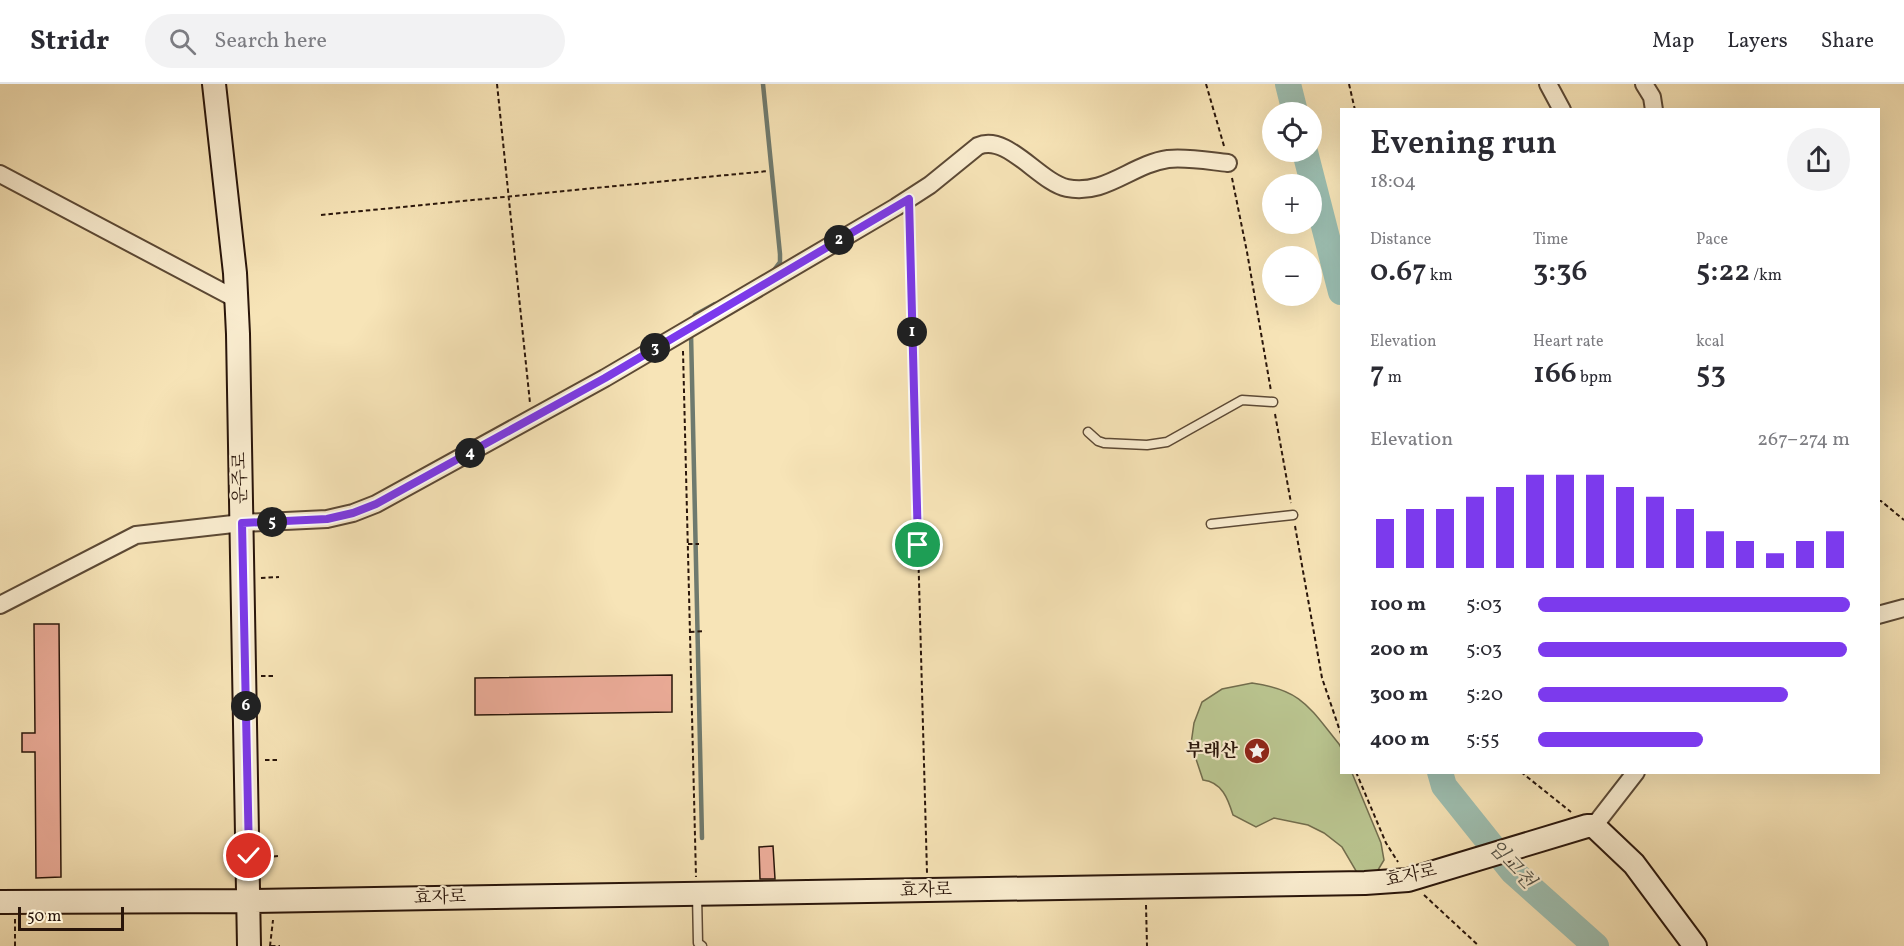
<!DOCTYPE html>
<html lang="en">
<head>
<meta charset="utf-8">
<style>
  :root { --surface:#fff; --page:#f2f2f3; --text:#2b2b33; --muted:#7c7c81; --line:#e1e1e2; --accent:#7c3aed }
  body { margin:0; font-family:Vollkorn,"Noto Serif KR",serif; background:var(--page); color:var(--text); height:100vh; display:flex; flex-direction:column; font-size:22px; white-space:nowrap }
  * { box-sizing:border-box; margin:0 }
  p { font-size:20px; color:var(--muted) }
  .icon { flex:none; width:33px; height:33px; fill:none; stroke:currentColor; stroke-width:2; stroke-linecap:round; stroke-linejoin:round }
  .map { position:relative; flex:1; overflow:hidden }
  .details { position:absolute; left:1340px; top:24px; width:540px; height:666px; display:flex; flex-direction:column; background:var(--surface); border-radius:0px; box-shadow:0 6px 24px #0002 }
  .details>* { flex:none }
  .tools { position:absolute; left:1262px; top:18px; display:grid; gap:12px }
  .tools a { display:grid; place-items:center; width:60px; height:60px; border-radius:50%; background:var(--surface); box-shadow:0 6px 24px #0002; font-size:30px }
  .scale { position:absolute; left:18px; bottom:15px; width:106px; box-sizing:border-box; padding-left:6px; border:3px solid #29150a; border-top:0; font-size:16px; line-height:21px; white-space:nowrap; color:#29150a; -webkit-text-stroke:4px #faedd0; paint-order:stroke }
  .pin { position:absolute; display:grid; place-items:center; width:51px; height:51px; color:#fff; margin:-26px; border:3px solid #fff; border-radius:50%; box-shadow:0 2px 6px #0007 }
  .km { position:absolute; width:30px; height:30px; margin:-15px; border-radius:50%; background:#222; color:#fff; font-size:16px; line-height:30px; text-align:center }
  .round { display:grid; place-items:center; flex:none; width:63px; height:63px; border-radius:32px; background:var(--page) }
  .overview { display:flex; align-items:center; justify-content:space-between; height:102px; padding:0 30px }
  h1 { font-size:33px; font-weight:600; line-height:45px }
  .metrics { display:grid; grid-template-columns:repeat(3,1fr); gap:9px; height:102px; padding:6px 30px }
  .metrics div { display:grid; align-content:center }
  .metrics b { font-size:30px; font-weight:600 }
  .metrics small { font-size:16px; font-weight:400 }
  .metrics p { font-size:16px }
  .chart { height:168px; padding:12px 30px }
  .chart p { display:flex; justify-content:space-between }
  .chart svg { width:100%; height:108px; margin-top:6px; stroke:var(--accent); stroke-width:6 }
  ul { padding:0 30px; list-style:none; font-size:20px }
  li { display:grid; grid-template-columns:96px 72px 1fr; align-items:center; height:45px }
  li i { height:15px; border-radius:8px; background:var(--accent) }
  header { display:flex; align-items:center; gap:36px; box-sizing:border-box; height:84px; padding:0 30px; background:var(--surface); border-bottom:2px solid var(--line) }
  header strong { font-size:28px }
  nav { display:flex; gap:33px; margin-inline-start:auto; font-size:21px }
  .search { width:420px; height:54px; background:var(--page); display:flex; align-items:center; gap:15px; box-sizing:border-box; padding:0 21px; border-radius:33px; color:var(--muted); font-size:22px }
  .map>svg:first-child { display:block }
  .green { fill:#bac590; stroke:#726d4d; stroke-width:1.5 }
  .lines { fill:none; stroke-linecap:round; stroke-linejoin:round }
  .stream { stroke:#6f7a6e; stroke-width:4.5 }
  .river { stroke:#9dbeb0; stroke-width:26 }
  .building { fill:#ecac99; stroke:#29150a; stroke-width:1.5 }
  .lane-casing { stroke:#5c4935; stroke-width:11 }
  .street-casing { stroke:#5c4935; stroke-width:20 }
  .secondary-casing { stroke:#29150a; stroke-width:26 }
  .path { stroke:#29150a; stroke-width:2; stroke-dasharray:4.5 3; stroke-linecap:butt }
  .lane { stroke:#faedd0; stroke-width:8 }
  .street { stroke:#faedd0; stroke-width:16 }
  .secondary { stroke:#faedd0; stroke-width:22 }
  .route-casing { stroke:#fff; stroke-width:12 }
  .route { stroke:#7c3aed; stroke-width:8 }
  .labels { text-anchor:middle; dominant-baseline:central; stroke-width:4.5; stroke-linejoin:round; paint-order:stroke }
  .street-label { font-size:18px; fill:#29150a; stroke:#faedd0 }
  .poi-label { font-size:18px; font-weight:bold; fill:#29150a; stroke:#faedd0; text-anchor:end }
  .water-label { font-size:20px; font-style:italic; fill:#525044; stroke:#faedd0 }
</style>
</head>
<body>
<header>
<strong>Stridr</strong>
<div class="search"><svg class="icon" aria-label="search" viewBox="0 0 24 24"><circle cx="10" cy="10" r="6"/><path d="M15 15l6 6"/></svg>Search here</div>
<nav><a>Map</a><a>Layers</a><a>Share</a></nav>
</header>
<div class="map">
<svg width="1904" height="862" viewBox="0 0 1904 862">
  <rect width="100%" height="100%" fill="#f7e4b7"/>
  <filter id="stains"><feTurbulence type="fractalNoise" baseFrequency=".00333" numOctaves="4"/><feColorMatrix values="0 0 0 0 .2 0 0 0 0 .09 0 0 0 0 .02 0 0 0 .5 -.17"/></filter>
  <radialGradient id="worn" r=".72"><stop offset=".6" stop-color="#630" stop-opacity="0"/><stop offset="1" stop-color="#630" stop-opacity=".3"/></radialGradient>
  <!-- green -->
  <path class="green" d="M1252,599C1302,606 1309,623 1339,660L1341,664V688L1352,689L1381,759L1384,776L1375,791L1359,792L1342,763L1324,749L1308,741L1274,734L1256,743L1233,731C1228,715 1222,698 1203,696L1191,660L1194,639L1202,618L1222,605Z"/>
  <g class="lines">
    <!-- stream -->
    <path class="stream" d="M763,0L780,170V178L774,186
      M692,238L695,231L715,220
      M691,249L702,754"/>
    <!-- river -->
    <path class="river" d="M1288,0L1295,28
      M1305,68L1341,208
      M1440,688L1444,702L1512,787L1596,862"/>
  </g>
  <!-- building -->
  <path class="building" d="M34,540H59L61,793L36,794L35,668H22V649H35Z
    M672,591V628L475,631V594Z
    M773,762L775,795H760L759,763Z"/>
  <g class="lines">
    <!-- lane casing -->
    <g class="lane-casing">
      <path id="lane" d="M1088,348L1098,357L1104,359L1147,361L1167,358L1242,316L1273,318
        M1211,440L1293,431
        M697,810L698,859L702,862"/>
    </g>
    <!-- street casing -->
    <g class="street-casing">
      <path id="street" d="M1548,0L1562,26
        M1644,0L1652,13L1654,26
        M0,90L236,215
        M0,521L136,451L242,439L327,435L353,429L376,420L605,294L896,123L930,101L978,62C1007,49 1039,98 1067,104C1105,112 1132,80 1168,75C1187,73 1209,77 1228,79
        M1878,531L1904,524
        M1594,742L1636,688"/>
    </g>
    <!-- secondary casing -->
    <g class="secondary-casing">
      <path id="secondary" d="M214,0L235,189L238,250L249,862
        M0,818L250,817L1365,799L1408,796L1587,742H1594L1634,780L1695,862"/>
    </g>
    <!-- path -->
    <path class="path" d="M497,0L530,319
      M1206,0L1224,62
      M1349,0L1355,26
      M1232,94L1247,168L1271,307
      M321,131L768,87
      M909,132L927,789
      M683,267L696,793
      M1275,330L1291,419
      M1878,417H1881L1904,436
      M1295,442L1322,594L1341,650
      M688,460H699
      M261,494L279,493
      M690,548L705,547
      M261,592H276
      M265,676H277
      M1356,688L1386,759L1398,778
      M1521,688L1571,728
      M266,773L279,772
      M1424,811L1479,862
      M1146,821L1147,862
      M15,835V862
      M270,862L273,836
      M271,862H280"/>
    <!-- lane -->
    <use href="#lane" class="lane"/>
    <!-- street -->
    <use href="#street" class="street"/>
    <!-- secondary -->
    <use href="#secondary" class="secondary"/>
  </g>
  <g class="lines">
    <!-- route casing -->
    <g class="route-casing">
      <path id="route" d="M249,772L242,439L327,435L353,429L376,420L605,294L909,115L918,461"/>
    </g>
    <!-- route -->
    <use href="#route" class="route"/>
  </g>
  <!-- icons -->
  <defs>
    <g id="sight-disc" transform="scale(1.35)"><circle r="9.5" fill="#8f2418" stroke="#faedd0"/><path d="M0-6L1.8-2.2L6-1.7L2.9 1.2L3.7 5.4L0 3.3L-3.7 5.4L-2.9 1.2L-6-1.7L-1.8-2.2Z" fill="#fff"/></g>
  </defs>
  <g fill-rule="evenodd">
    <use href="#sight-disc" x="1257" y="667"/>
  </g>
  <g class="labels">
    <!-- street labels -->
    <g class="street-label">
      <text transform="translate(241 394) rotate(-91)">운주로</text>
      <text transform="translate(1411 792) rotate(-12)">효자로</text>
      <text transform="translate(926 807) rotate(-1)">효자로</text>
      <text transform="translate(440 814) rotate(-1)">효자로</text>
    </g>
    <!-- poi labels -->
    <g class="poi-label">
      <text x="1238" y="667">부래산</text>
    </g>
    <!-- water labels -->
    <g class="water-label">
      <text transform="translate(1511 781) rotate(47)">임고천</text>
    </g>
  </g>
  <rect width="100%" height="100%" filter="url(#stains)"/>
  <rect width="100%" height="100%" fill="url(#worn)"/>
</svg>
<div class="tools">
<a><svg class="icon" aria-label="locate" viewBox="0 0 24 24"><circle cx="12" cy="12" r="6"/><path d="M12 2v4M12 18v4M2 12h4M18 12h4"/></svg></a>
<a>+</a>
<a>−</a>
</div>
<div class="scale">50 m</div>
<div class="pin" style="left:918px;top:461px;background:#1e9e55"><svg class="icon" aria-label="arrive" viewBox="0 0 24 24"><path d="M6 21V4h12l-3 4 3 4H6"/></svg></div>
<div class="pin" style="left:249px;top:772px;background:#d93025"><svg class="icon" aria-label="check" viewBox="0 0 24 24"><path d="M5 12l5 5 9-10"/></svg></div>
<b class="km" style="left:912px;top:248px">1</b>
<b class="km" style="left:839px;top:156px">2</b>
<b class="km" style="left:655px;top:264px">3</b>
<b class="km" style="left:470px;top:369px">4</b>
<b class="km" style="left:272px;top:438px">5</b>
<b class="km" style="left:246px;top:622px">6</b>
<section class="details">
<div class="overview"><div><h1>Evening run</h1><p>18:04</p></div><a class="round"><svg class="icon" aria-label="share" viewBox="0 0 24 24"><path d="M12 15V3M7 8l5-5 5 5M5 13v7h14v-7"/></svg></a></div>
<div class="metrics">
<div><p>Distance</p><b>0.67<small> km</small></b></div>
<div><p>Time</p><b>3:36</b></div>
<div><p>Pace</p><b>5:22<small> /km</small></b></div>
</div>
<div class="metrics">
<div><p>Elevation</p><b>7<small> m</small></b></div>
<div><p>Heart rate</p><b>166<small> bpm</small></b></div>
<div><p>kcal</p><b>53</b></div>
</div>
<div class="chart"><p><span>Elevation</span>267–274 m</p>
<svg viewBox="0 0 160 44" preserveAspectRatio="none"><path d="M5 44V24M15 44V20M25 44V20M35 44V15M45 44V11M55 44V6M65 44V6M75 44V6M85 44V11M95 44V15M105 44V20M115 44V29M125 44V33M135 44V38M145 44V33M155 44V29"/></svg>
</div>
<ul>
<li><b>100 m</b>5:03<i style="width:100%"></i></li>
<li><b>200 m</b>5:03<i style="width:99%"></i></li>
<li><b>300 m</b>5:20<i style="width:80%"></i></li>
<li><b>400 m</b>5:55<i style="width:53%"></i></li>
</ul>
</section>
</div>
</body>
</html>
